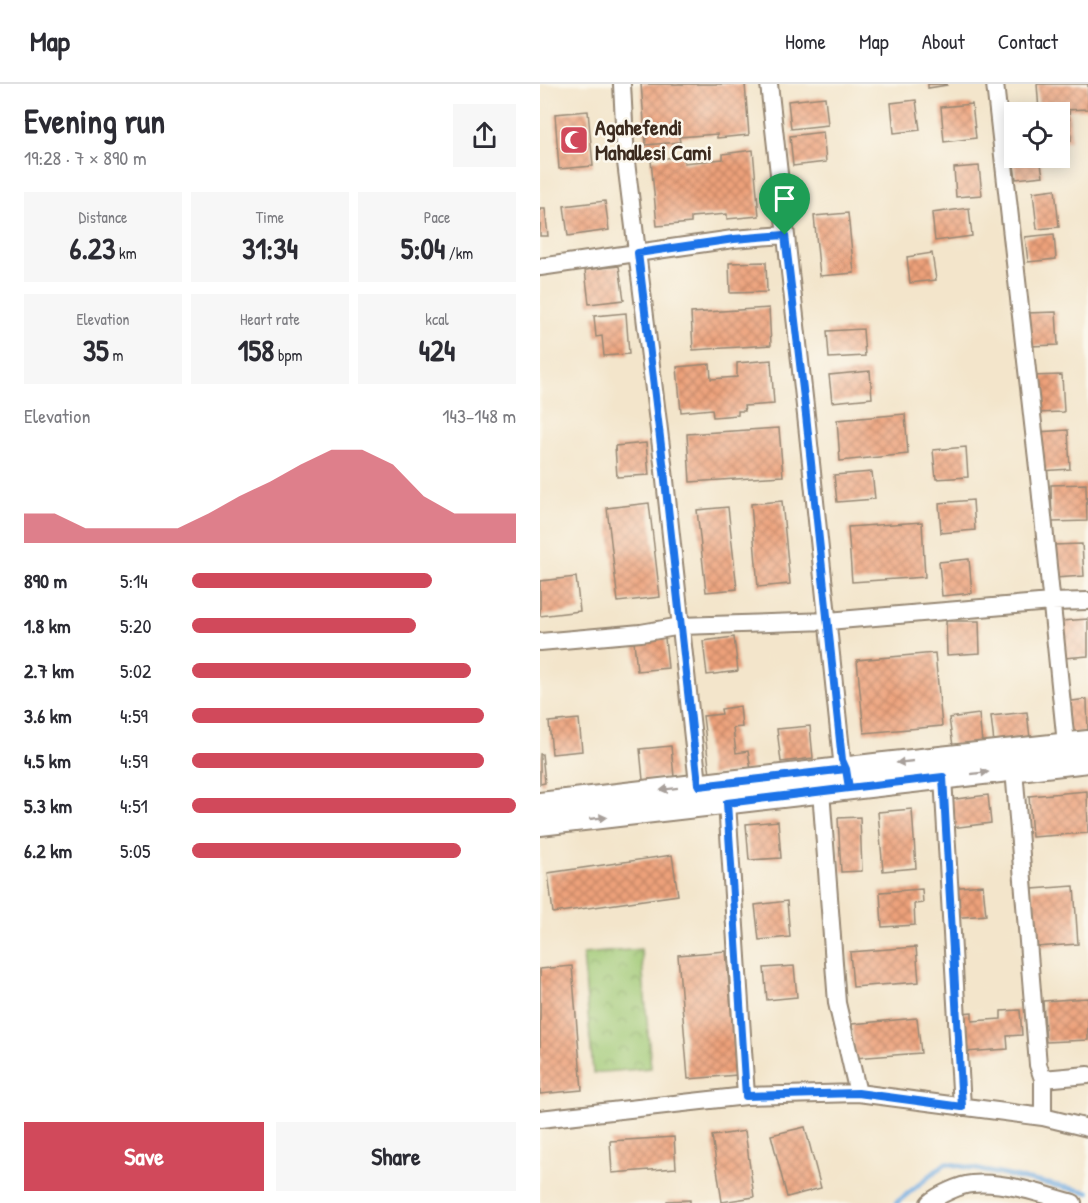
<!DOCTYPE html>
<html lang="en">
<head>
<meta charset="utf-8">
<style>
  :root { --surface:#fff; --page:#f7f7f7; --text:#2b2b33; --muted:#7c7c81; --line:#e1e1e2; --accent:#d1495b }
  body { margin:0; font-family:"Patrick Hand",sans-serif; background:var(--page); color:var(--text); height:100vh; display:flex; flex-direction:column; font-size:22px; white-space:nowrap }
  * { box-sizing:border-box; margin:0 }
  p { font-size:20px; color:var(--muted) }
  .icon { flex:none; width:33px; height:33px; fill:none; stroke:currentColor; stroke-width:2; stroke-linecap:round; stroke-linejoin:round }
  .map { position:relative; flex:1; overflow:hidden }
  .details { display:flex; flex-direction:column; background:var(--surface); width:540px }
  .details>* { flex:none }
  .buttons { position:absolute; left:464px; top:18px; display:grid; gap:12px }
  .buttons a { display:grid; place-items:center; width:66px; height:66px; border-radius:0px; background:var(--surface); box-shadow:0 3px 15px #0003; font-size:30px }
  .pin { position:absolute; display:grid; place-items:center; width:51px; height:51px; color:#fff; margin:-62px -26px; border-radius:50% 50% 50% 0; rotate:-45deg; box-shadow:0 0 6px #0007 }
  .pin .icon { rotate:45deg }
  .round { display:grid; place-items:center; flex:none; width:63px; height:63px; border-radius:0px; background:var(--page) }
  .summary { display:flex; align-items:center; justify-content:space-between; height:102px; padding:0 24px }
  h1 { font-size:33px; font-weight:800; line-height:45px }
  .figures { display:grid; grid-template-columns:repeat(3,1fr); gap:9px; height:102px; padding:6px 24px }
  .figures div { display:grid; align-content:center; border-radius:0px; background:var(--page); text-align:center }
  .figures b { font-size:30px; font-weight:800 }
  .figures small { font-size:16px; font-weight:400 }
  .figures p { font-size:16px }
  .chart { height:168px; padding:12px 24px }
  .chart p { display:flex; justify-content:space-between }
  .chart svg { width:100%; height:108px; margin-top:6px; fill:var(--accent); opacity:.7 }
  .primary-button { display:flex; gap:12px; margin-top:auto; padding:12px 24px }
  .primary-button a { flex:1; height:69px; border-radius:0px; background:var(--accent); color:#fff; font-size:24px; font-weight:800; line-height:69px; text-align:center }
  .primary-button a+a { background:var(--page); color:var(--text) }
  ul { padding:0 24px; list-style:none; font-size:20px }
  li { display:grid; grid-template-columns:96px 72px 1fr; align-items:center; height:45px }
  li i { height:15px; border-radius:8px; background:var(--accent) }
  header { display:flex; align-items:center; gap:36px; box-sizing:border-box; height:84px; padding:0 30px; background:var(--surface); border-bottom:2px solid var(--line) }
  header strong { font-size:28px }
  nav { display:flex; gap:33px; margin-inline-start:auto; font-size:21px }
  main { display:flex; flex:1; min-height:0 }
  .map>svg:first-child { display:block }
  .park { fill:url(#park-crowns); stroke:#6e7a4a; stroke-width:1.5 }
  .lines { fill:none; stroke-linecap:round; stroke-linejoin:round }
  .stream { stroke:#6ea9df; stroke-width:5 }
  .building { fill:url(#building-cross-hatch) }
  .minor-casing { stroke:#978874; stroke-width:20 }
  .secondary-casing { stroke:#978874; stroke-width:26 }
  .minor { stroke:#fff; stroke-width:16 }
  .secondary { stroke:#fff; stroke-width:22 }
  .oneway { fill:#a79f9a }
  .route-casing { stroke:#fff; stroke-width:12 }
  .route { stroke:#1a73e8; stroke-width:8 }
  .labels { text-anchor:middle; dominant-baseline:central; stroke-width:5; stroke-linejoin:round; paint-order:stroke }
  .poi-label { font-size:22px; font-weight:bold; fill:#3b2a1e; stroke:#fbf7ec; text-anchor:start }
</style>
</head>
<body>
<header>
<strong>Map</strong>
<nav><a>Home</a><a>Map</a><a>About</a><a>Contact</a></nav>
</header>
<main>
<section class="details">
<div class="summary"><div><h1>Evening run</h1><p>19:28 · 7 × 890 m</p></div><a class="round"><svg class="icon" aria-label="share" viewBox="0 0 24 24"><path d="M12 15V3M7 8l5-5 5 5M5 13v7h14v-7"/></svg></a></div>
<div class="figures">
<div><p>Distance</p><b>6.23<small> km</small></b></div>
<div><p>Time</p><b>31:34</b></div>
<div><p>Pace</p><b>5:04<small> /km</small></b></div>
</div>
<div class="figures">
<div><p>Elevation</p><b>35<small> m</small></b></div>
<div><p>Heart rate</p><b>158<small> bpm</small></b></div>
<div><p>kcal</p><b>424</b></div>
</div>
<div class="chart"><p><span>Elevation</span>143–148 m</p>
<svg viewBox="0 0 160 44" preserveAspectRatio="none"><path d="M0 44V32L10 32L20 38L30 38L40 38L50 38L60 32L70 25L80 19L90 12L100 6L110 6L120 12L130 25L140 32L150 32L160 32V44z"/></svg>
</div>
<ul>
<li><b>890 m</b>5:14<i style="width:74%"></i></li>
<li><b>1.8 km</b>5:20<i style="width:69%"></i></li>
<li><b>2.7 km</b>5:02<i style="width:86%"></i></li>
<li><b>3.6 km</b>4:59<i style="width:90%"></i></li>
<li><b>4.5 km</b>4:59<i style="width:90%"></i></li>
<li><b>5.3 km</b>4:51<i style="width:100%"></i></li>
<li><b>6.2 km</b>5:05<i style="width:83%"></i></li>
</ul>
<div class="primary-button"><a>Save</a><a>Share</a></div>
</section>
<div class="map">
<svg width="548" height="1119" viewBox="0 0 548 1119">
  <defs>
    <pattern id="park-crowns" width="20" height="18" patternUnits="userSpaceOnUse" patternTransform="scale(1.5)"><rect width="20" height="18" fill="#a0c976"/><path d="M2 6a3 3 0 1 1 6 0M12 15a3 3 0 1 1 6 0" fill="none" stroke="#84a360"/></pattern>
    <pattern id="building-cross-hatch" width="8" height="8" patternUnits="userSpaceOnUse" patternTransform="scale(1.5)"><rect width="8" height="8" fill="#eda17a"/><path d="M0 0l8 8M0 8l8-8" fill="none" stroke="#c18363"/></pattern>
  </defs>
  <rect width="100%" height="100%" fill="#fbf7ec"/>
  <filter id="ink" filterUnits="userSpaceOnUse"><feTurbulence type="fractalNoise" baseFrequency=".0167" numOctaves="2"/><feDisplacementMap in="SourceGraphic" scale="12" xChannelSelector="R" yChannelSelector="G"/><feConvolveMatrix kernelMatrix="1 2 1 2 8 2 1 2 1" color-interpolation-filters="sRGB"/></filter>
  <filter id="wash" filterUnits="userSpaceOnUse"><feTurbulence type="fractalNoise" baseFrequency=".008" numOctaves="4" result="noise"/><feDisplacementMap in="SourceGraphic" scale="24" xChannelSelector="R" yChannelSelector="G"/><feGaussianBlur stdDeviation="1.35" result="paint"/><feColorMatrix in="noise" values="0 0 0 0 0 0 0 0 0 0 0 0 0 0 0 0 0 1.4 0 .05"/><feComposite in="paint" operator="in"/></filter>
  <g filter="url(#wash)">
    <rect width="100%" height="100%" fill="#f3e5cb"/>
    <!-- park -->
    <path class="park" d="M101,865L111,984L53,989L43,870Z"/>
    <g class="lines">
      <!-- stream -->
      <path class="stream" d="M356,1119L406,1079L548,1108"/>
    </g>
    <g id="blocks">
      <!-- building -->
      <path class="building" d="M101,0H205L209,51L177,54V50L139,53L140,58L106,61Z
        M388,0H407V1L388,4Z
        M497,0H548V25L499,27Z
        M285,13L288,41L251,45L248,17Z
        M376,16L380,46L354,49L351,19Z
        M432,20L436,54L404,58L401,23Z
        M48,27L53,82L19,85L15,30Z
        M529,27L531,57L519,58V28Z
        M471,31H474V49H472Z
        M283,48L286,78L253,82L250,52Z
        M213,66L219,132L187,135V130L151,133V139L117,142L111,76L143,72L144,79L183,75V70Z
        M473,74H500L503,92L476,95Z
        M439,82L442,111L416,113L414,84Z
        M515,105L519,143L497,145L493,108Z
        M65,117L69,146L28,152L24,122Z
        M429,124L432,152L395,157L392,129Z
        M0,125H5L8,152H0Z
        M308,129L314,189L280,192L274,132Z
        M514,150L516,175L488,178L485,153Z
        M392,169L396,196L370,199L367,173Z
        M226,178L227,208L190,209L189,179Z
        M79,182L84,216L49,220L45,186Z
        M229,224L231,261L153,266L151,229Z
        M516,228L518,261L488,262L487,229Z
        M86,229L89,270L64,272L62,252L56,253L54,232Z
        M323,245L325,272L289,274L287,247Z
        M231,276L234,320L204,322L205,327H198V331L173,333L172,325L141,328L137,283L170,280L171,295L197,293V279Z
        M330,287L332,314L292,318L289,291Z
        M522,291L524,328L493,329L492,292Z
        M365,330L368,370L300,377L297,336Z
        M239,344L243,392L150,398L147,350Z
        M528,346L530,385L500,387L497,348Z
        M106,359L109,391L77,393L75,362Z
        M426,363L428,393L396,395L393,366Z
        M332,388L335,415L297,418L294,391Z
        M546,400L547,437L512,438L511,401Z
        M433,416L435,446L401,449L399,419Z
        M242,417L250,500L218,503L211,420Z
        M109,419L120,513L78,518L67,424Z
        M188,423L197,505L166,508L157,426Z
        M382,438L385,493L312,498L308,443Z
        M542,460L544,492L514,494L512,461Z
        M429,475L432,509L402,512L399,478Z
        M36,493L40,527L0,532V497Z
        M548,535V572L524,574L521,537Z
        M406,537H439L440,569L407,571Z
        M194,553L198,587L167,591L163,557Z
        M125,554L128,584L97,587L94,557Z
        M395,569L402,642L324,649L317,576Z
        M547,615L548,648L528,650L525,618Z
        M200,622L202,643L193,644L196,669L208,667L211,686L170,691L163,632L182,630L181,625Z
        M487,628L490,654L454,659L451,632Z
        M439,630L442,658L413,662L409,634Z
        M39,635L42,667L12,670L9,638Z
        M270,642L273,674L241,678L237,645Z
        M131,662L134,693L103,696L100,665Z
        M0,670H2L5,699L0,700Z
        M547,707L548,749L492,753L489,712Z
        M448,711L451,739L411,744L408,716Z
        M372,725L376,784L343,787L338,728Z
        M320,733L322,787L301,788L298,734Z
        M238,737L241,774L209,776L206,740Z
        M132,771L138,811L13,829L8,789Z
        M443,801L446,831L412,834L410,804Z
        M534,802L538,860L496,863L492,805Z
        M382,805L383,819L374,820L375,841L342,843L340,808Z
        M247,817L250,853L219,856L215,821Z
        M376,863L379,898L313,903L310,868Z
        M186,867L197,991L148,995L138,871Z
        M32,882L42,1006L0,1010V885Z
        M254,882L257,913L227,916L224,884Z
        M548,914V956L506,958L503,917Z
        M480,926L482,951L467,952L468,965L425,968L422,929L432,928V937L461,935V927Z
        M377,934L381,969L314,974L312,940Z
        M265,1043L281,1104L247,1113L231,1051Z
        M205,1047L214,1113L182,1118L172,1052Z
        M134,1053L136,1084L72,1089L70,1057Z
        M150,1116V1119H127V1117Z"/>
    </g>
  </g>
  <g filter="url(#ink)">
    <use href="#blocks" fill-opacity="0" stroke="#978874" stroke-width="1.5"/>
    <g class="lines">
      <!-- minor casing -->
      <g class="minor-casing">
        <path id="minor" d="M82,0L86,78L124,387L158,700L161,711
          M229,0L266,331L302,676L306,685L307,693
          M455,0L499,393L526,660
          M0,183L193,155L245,151
          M0,558L101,549L141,542L288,537L511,518L548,517
          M474,685L498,981L503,995V1033
          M403,693L422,1023
          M281,707L297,919L318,1009
          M187,719L206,1012
          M503,995L548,991
          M0,1035L206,1012L318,1009L503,1033L548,1044
          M389,1119C398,1111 420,1101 432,1100C463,1097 503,1110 533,1119"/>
      </g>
      <!-- secondary casing -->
      <g class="secondary-casing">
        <path id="secondary" d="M0,720L335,681L548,658
          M0,740L548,677"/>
      </g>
      <!-- minor -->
      <use href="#minor" class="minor"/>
      <!-- secondary -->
      <use href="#secondary" class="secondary"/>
    </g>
    <!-- one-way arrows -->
    <defs><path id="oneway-solid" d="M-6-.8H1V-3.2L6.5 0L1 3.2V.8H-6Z" transform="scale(1.5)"/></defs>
    <g class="oneway">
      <use href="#oneway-solid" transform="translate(365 678) rotate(174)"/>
      <use href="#oneway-solid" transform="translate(440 689) rotate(-6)"/>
      <use href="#oneway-solid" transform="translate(129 705) rotate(173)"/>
      <use href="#oneway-solid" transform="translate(58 734) rotate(-6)"/>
    </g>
  </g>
  <g class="lines" filter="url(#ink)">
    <!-- route casing -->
    <g class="route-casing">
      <path id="route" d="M245,151L266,331L302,676L306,685L309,704L187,719L206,1012L318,1009L422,1023L403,693L309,704L306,685L159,702L158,700L124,387L98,169L194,155L245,151"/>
    </g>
    <!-- route -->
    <use href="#route" class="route"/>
  </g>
  <!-- icons -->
  <defs>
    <g id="mosque-square" transform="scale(1.5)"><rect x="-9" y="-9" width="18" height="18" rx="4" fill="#d1495b" stroke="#fbf7ec"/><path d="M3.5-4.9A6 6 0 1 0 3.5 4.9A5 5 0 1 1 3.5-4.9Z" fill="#fff"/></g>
  </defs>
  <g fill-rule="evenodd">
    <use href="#mosque-square" x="34" y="56"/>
  </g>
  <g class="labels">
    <!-- poi labels -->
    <g class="poi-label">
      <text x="55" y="43">Agahefendi<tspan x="55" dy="25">Mahallesi Cami</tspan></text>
    </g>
  </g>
</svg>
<div class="buttons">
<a><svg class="icon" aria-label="locate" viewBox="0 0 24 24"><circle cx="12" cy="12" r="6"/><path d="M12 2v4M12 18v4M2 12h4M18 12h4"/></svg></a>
</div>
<div class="pin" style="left:245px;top:151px;background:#1e9e55"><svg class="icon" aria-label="arrive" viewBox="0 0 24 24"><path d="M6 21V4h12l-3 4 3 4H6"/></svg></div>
</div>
</main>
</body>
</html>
